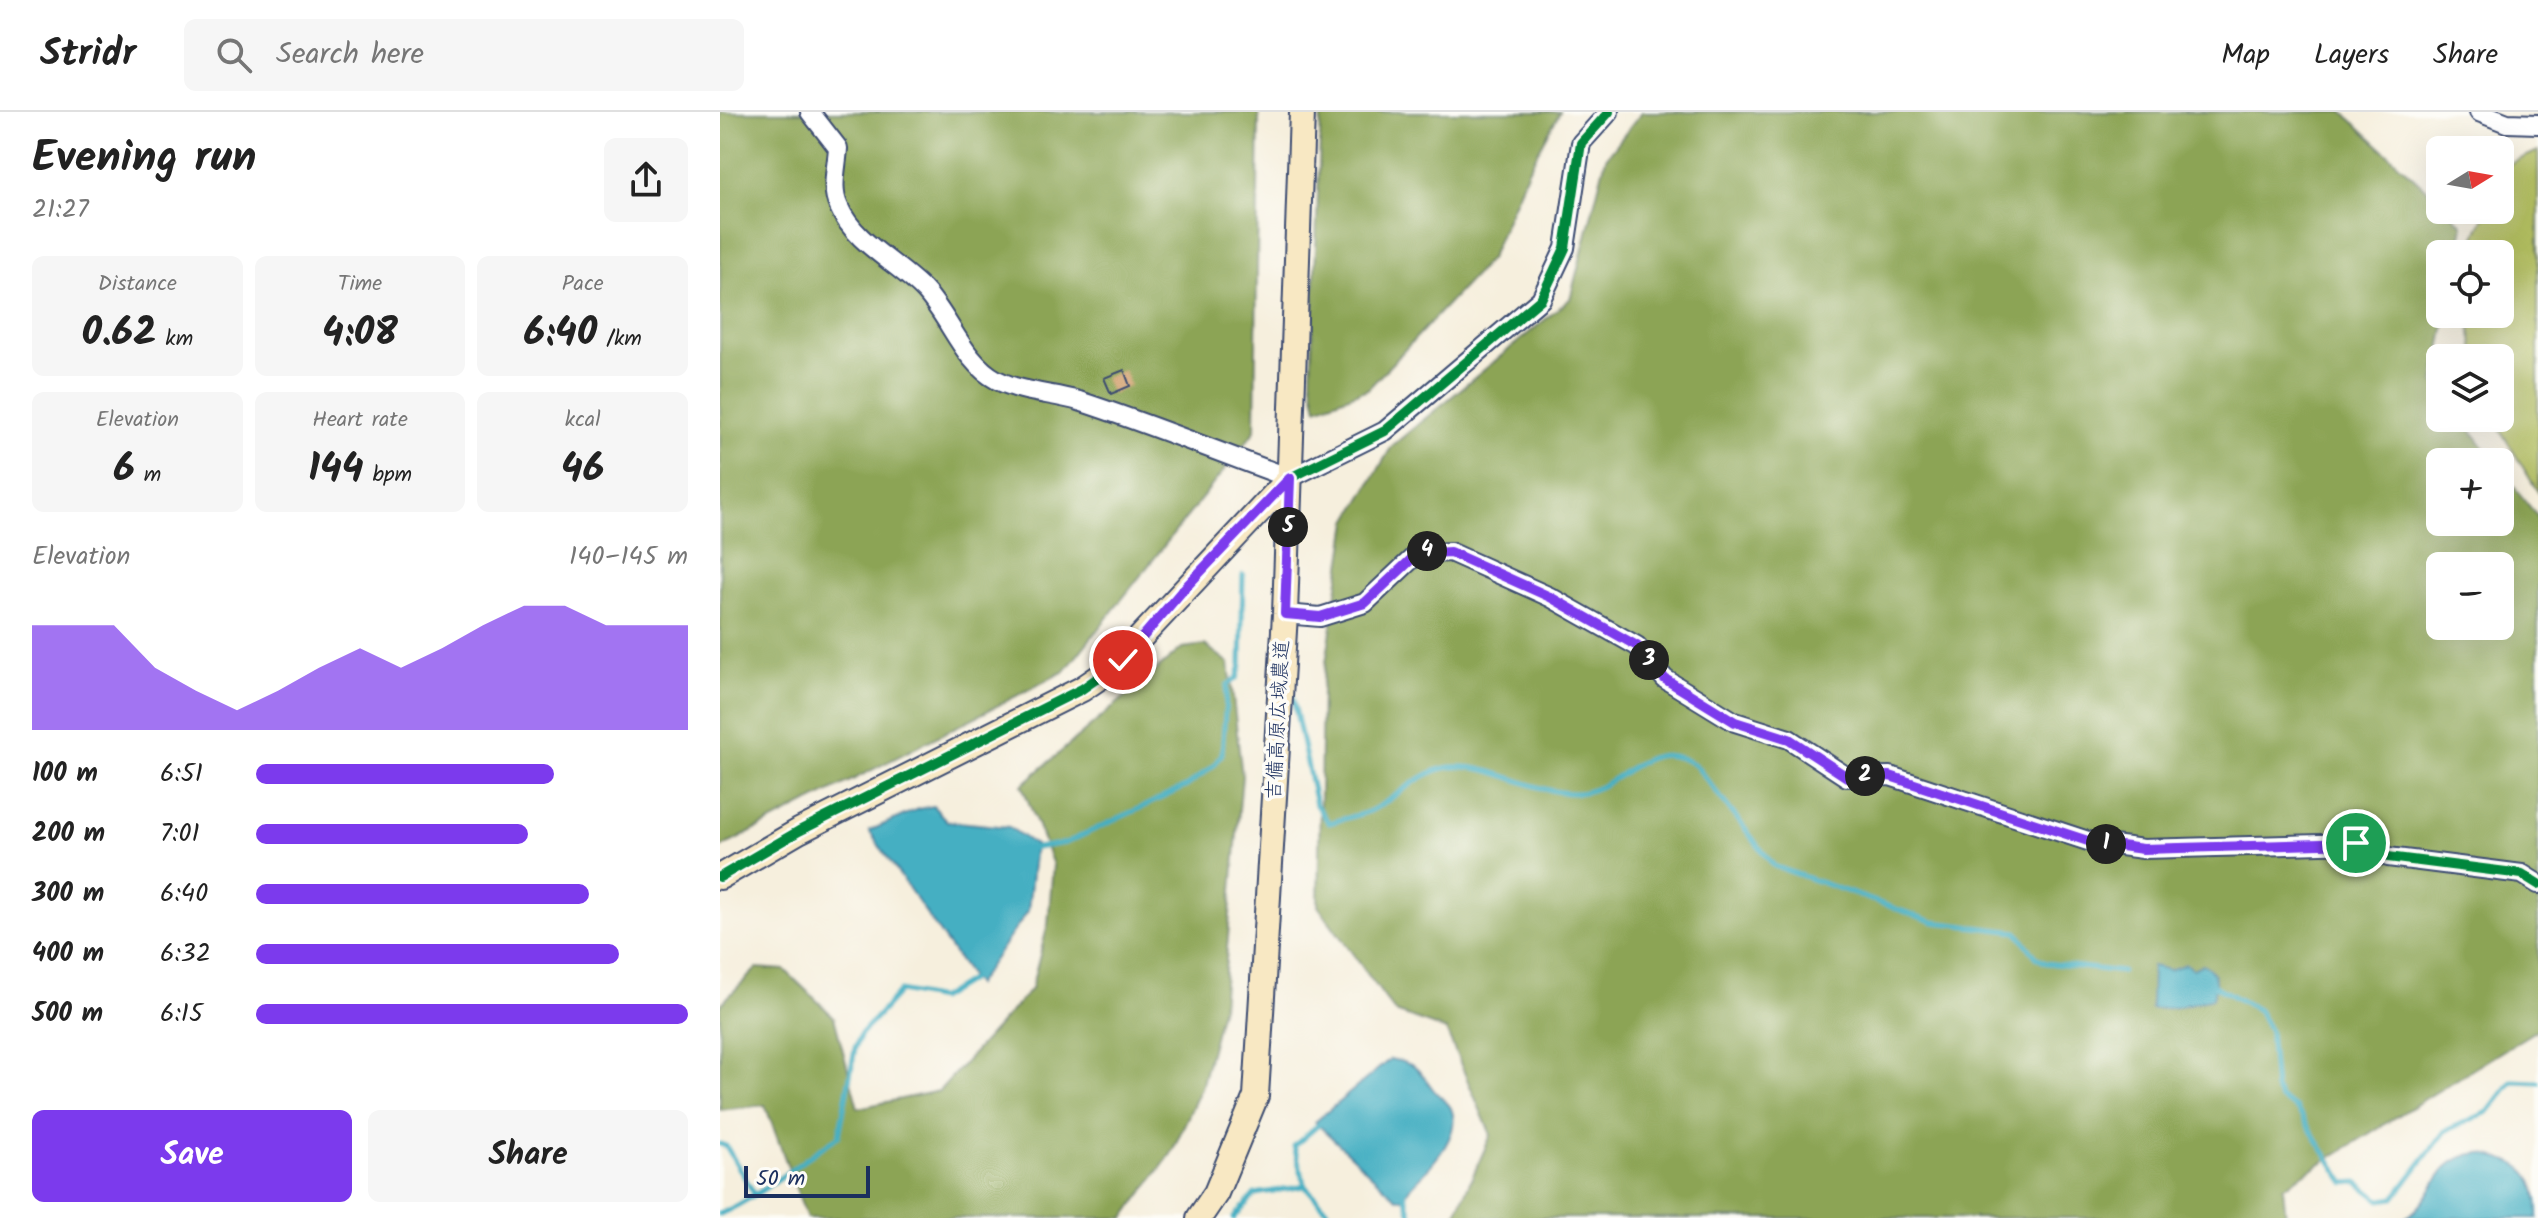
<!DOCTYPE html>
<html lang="en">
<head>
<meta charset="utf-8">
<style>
  :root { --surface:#fff; --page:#f6f6f6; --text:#222; --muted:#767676; --line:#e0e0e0; --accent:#7c3aed }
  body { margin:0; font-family:Kalam,"Klee One",sans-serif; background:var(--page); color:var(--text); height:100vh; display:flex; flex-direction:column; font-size:30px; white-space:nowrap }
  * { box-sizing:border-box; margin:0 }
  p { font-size:26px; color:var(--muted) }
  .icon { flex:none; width:44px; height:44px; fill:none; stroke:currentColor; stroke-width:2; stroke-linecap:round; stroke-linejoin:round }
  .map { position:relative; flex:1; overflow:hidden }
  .sheet { display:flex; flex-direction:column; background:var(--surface); width:720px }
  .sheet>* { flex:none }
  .needle { width:52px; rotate:79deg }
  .tools { position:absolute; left:1706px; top:24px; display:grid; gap:16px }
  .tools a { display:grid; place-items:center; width:88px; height:88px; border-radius:12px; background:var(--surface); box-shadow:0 8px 32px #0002; font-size:40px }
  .scale { position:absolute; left:24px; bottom:20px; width:126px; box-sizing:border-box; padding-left:8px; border:4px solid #1b2f5e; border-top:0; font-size:22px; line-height:28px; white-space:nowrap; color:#1b2f5e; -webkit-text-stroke:6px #fdfcf7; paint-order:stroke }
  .pin { position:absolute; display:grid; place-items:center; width:68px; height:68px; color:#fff; margin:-34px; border:4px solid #fff; border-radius:50%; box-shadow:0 2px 8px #0007 }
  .km { position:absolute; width:40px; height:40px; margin:-20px; border-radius:50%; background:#222; color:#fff; font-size:22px; line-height:40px; text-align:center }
  .round { display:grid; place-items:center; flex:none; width:84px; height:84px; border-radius:12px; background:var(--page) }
  .headline { display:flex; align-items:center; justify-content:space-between; height:136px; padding:0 32px }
  h1 { font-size:44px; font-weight:700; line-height:60px }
  .figures { display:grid; grid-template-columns:repeat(3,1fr); gap:12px; height:136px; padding:8px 32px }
  .figures div { display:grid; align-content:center; border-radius:12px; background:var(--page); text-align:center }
  .figures b { font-size:40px; font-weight:700 }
  .figures small { font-size:22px; font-weight:400 }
  .figures p { font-size:22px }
  .chart { height:224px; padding:16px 32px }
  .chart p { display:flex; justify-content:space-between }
  .chart svg { width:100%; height:144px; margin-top:8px; fill:var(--accent); opacity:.7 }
  .primary-button { display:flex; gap:16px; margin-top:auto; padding:16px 32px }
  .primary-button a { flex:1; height:92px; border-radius:12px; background:var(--accent); color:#fff; font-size:32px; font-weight:700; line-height:92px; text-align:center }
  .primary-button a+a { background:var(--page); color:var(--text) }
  ul { padding:0 32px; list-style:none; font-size:26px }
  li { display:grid; grid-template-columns:128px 96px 1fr; align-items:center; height:60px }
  li i { height:20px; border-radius:10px; background:var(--accent) }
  header { display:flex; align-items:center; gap:48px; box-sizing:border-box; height:112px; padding:0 40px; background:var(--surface); border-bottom:2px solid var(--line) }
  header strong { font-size:38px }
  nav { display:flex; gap:44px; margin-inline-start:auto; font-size:28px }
  .search { width:560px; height:72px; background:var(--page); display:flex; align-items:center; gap:20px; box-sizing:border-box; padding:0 28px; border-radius:12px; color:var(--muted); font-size:30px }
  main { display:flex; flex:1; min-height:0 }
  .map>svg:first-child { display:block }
  .green { fill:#b0bc5e; stroke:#66765e; stroke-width:2 }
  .forest { fill:#8ca455; stroke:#546a5a; stroke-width:2; fill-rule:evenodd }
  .water { fill:#44afc2; stroke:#306f90; stroke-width:2 }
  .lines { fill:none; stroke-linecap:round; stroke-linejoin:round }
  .stream { stroke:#44afc2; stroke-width:5 }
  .building { fill:#d5a779 }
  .street-casing { stroke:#3c4c71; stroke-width:22 }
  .secondary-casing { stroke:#3c4c71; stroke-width:28 }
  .street { stroke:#fff; stroke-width:18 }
  .secondary { stroke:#f8e8c3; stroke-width:24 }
  .cycleway-casing { stroke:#fdfcf7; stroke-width:15 }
  .cycleway { stroke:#00873e; stroke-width:10 }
  .route-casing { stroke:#fff; stroke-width:16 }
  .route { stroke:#7c3aed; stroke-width:10 }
  .labels { text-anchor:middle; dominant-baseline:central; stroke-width:7; stroke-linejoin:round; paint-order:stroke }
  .street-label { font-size:20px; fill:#1b2f5e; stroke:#fdfcf7 }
</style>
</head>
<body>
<header>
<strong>Stridr</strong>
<div class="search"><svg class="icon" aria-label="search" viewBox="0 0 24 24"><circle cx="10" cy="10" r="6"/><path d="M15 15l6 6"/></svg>Search here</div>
<nav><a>Map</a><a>Layers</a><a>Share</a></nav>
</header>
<main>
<section class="sheet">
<div class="headline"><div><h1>Evening run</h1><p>21:27</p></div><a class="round"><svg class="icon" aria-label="share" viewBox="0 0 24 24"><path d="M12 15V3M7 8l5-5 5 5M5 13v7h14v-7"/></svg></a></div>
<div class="figures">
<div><p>Distance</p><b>0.62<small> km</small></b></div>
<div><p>Time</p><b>4:08</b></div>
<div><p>Pace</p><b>6:40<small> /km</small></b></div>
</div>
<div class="figures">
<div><p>Elevation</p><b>6<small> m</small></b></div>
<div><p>Heart rate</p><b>144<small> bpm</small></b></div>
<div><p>kcal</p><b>46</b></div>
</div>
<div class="chart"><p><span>Elevation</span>140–145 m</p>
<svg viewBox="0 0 160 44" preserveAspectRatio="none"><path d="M0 44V12L10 12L20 12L30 25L40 32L50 38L60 32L70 25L80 19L90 25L100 19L110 12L120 6L130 6L140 12L150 12L160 12V44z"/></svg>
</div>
<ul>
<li><b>100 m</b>6:51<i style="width:69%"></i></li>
<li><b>200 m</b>7:01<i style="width:63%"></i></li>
<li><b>300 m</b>6:40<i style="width:77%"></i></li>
<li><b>400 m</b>6:32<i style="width:84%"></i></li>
<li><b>500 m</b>6:15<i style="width:100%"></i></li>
</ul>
<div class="primary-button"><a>Save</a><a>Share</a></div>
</section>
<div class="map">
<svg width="1818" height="1106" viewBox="0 0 1818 1106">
  <rect width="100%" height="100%" fill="#fdfcf7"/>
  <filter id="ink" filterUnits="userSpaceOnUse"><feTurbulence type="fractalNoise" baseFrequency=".0125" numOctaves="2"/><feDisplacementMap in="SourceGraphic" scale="16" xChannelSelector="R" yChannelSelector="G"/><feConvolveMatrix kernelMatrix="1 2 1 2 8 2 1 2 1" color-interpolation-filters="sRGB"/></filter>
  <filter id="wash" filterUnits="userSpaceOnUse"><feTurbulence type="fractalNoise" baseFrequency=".006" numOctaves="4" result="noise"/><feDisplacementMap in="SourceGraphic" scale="32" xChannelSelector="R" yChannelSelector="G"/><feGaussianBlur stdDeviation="1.8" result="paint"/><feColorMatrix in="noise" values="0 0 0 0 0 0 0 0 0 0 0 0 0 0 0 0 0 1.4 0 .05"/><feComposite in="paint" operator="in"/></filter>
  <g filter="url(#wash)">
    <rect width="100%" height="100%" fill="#f6efdd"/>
    <!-- green -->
    <path class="green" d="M1818,39V380L1773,306H1780V246H1755L1748,202H1780V142H1747L1767,98H1780V69L1787,53Z"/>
    <!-- forest -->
    <path class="forest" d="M0,0H539L535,319L345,559L0,736Z
      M601,0H840L808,58L770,147L648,277L597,296L591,267Z
      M922,0H1623L1720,90V98H1728L1743,113L1738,142H1720V202H1727L1714,270L1720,278V306H1742L1775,350H1720V410H1780V357L1818,405V917L1563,1075L1566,1106H734L771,1023L726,918L675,900L598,794L602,576L628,409L672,334L850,187L886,46ZM1720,454H1780V514H1720Z
      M485,533L509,551L522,664L502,894L481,976L451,1042L404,1106H87L45,993L0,998V893L37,856L65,858L114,905L138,996L219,979L311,877L328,812L333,753L302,673L462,536Z"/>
    <!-- water -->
    <path class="water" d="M213,694L227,709L289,715L315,733L308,799L256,873L149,719L198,697Z
      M1466,852L1473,857L1483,852C1498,861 1496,871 1493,886L1453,896L1431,897L1432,854L1449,858Z
      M670,947C699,953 696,955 713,977C718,984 727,989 731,996C745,1028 698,1064 682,1086L677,1087L595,1010Z
      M1759,1041C1804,1050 1818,1059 1818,1106H1685C1718,1087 1712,1046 1759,1041Z"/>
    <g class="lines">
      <!-- stream -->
      <path class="stream" d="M571,577L596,693L609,711C622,707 637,704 650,699C676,687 700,659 730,655C773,651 812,681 854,681C902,681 923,619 976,654L1054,754L1214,810L1297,820L1317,846L1326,851L1402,860
        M310,737L346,731L467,674L494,653L502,642L507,573L517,566L521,553L523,463
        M1491,872L1538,898L1550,919L1555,977L1561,987L1576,996L1625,1071L1637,1070L1660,1088L1674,1086L1725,1019L1768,1000L1792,969L1818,970
        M0,1032L6,1034L35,1083
        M585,1074L614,1106
        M683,1077L692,1106
        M0,1102C43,1083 79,1049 119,1024L135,936L141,922L180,879L219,887L258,863
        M514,1106L535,1082L585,1074L574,1034L603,1009"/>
    </g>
    <g id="blocks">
      <!-- building -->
      <path class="building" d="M404,258L410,274L391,282L384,266Z"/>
    </g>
  </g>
  <g filter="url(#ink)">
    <use href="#blocks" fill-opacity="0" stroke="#3c4c71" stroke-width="2"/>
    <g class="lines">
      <!-- street casing -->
      <g class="street-casing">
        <path id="street" d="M90,0L118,36C117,55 110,77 119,95C134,131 180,152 205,179C230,206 244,251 277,268C303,281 331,281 359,289C430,312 500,341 570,366L665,319L821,187L845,136L861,31L889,0
          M1759,0L1787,11L1818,12
          M565,502L600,505L645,491L697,442L730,440L830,485L917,534L945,567L1015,610L1069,627L1127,665L1170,664L1371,730L1423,737L1636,731L1668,745L1802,762L1818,772"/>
      </g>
      <!-- secondary casing -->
      <g class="secondary-casing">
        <path id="secondary" d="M0,765L79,719L362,577L390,558L570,366
          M479,1106L496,1081L536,984L565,502L582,0"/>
      </g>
      <!-- street -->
      <use href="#street" class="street"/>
      <!-- secondary -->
      <use href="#secondary" class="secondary"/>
      <!-- cycleway casing -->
      <g class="cycleway-casing">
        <path id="cycleway" d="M565,502L600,505L645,491L697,442L730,440L830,485L917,534L945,567L1015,610L1069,627L1127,665L1170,664L1371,730L1423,737L1636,731L1668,745L1802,762L1818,772
          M0,765L79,719L362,577L403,548L462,479L570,366L665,319L821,187L845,136L861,31L889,0"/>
      </g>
      <!-- cycleway -->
      <use href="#cycleway" class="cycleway"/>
    </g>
  </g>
  <g class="lines" filter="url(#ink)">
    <!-- route casing -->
    <g class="route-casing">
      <path id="route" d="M403,548L462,479L570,366L565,502L600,505L645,491L697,442L730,440L830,485L917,534L945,567L1015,610L1069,627L1127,665L1170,664L1371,730L1423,737L1636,731"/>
    </g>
    <!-- route -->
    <use href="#route" class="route"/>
  </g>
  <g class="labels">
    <!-- street labels -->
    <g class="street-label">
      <text transform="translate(559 608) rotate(-87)">吉備高原広域農道</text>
    </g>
  </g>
</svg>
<div class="tools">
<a><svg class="needle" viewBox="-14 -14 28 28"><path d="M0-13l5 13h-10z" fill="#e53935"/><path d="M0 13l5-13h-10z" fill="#767676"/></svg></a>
<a><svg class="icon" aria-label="locate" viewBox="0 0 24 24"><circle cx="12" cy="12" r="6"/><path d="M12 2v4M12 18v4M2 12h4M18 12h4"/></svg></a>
<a><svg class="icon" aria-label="layers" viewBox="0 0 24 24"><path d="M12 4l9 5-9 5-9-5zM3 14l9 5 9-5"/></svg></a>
<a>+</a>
<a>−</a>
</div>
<div class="scale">50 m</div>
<div class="pin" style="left:1636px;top:731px;background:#1e9e55"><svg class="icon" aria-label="arrive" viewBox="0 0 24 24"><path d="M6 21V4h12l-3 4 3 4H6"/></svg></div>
<div class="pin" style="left:403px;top:548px;background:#d93025"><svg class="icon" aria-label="check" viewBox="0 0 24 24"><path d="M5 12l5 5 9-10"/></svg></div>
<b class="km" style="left:1386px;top:732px">1</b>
<b class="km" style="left:1145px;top:664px">2</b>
<b class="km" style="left:929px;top:548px">3</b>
<b class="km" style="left:707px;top:439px">4</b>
<b class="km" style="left:568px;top:415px">5</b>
</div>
</main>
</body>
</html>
